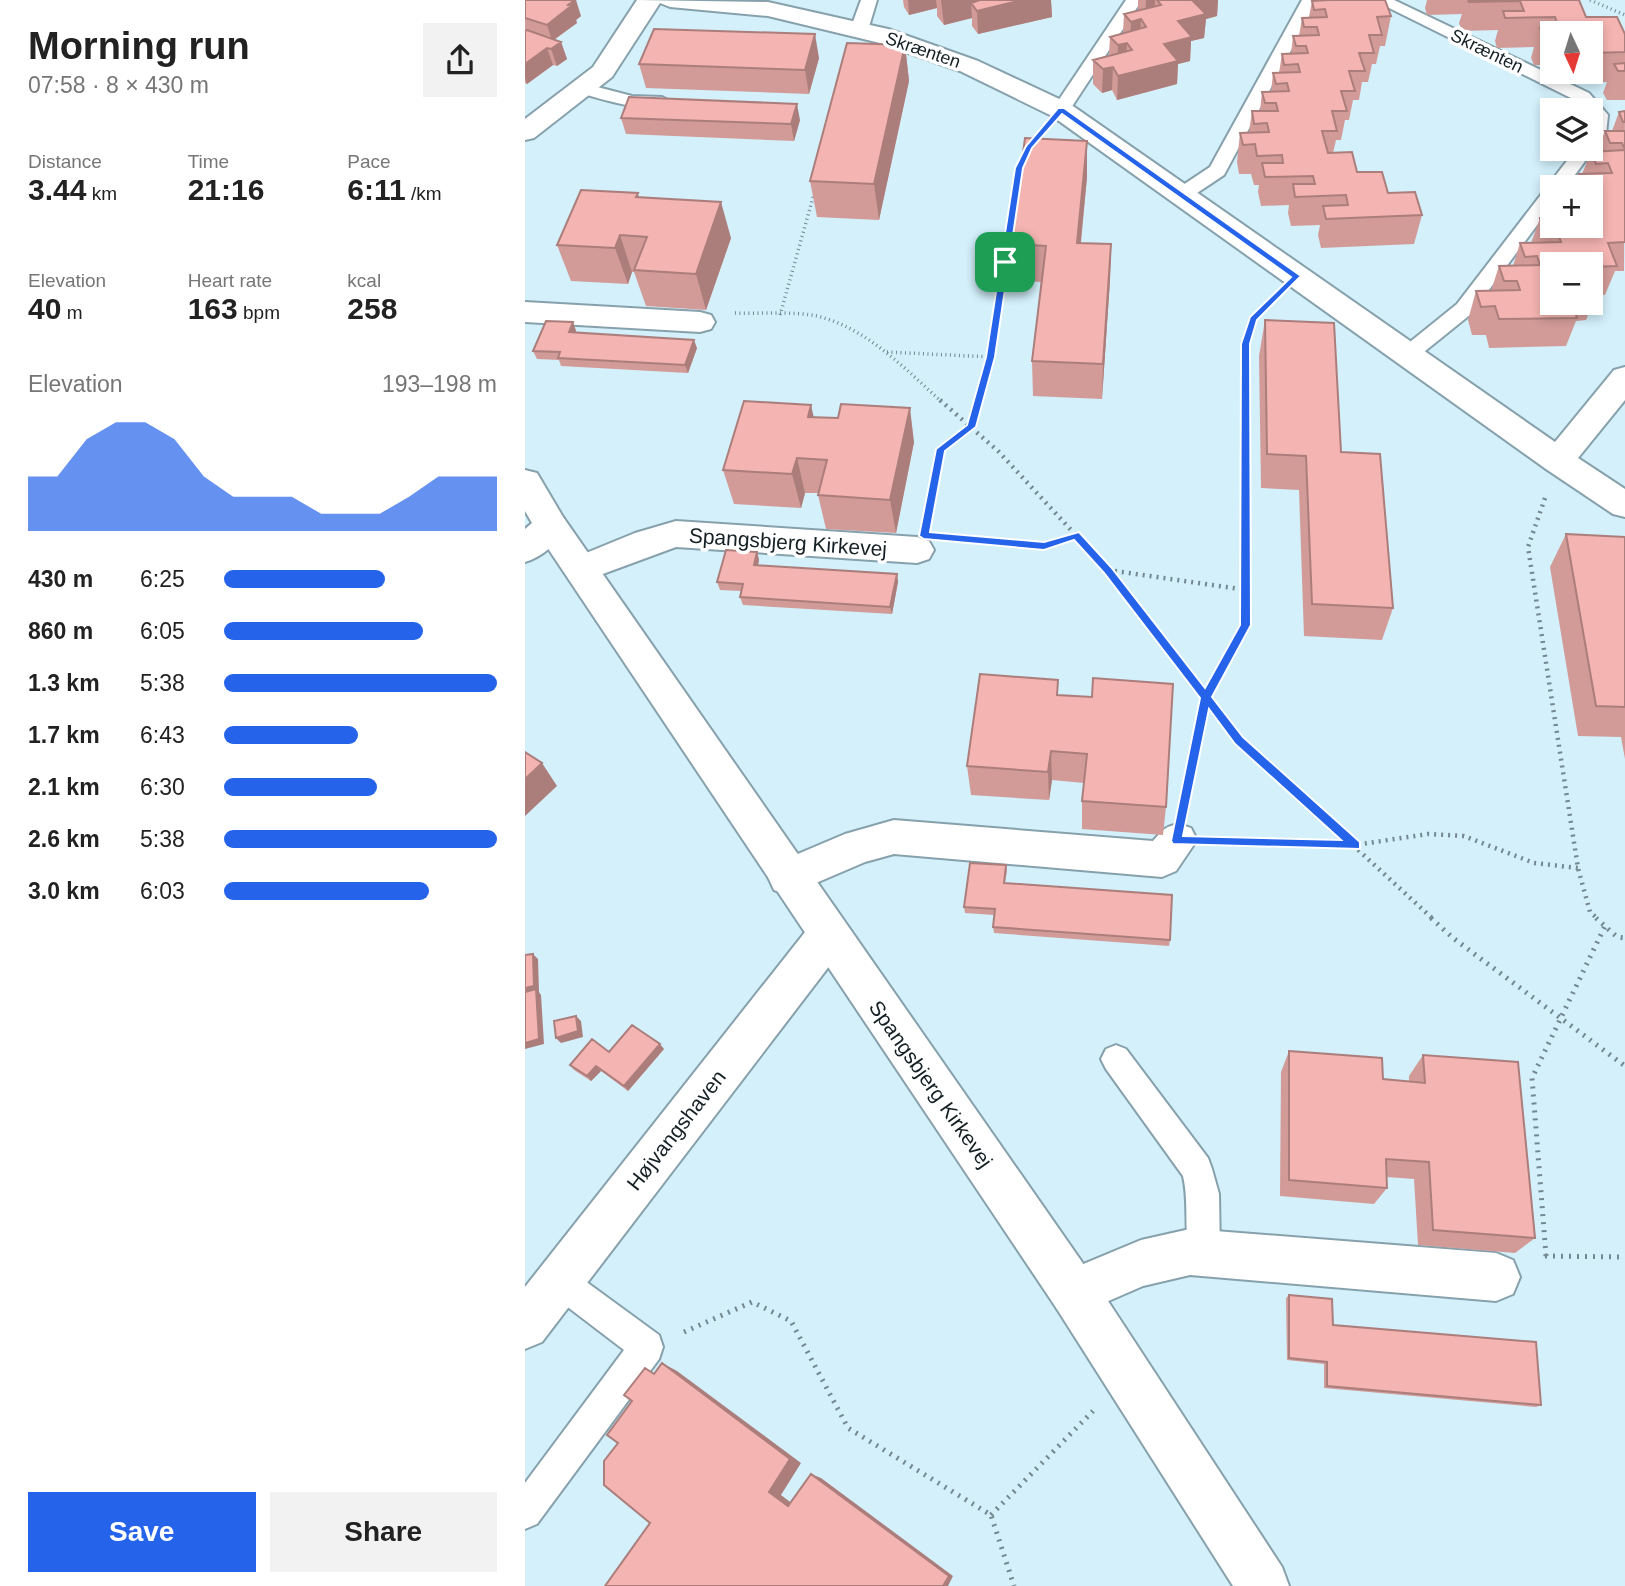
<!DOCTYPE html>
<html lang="en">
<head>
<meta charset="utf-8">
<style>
  :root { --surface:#fff; --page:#f2f2f2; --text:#222; --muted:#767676; --accent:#2563eb }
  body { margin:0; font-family:Helvetica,sans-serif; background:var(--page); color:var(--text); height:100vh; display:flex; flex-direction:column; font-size:26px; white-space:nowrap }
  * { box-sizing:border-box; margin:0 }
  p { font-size:23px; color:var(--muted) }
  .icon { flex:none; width:38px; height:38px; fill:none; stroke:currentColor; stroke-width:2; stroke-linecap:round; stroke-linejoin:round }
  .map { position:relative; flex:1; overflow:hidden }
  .side { display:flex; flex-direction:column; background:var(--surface); width:525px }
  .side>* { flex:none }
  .needle { width:46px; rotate:176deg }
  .controls { position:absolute; left:1015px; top:21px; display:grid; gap:14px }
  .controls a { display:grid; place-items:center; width:63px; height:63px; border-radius:0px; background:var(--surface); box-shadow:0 4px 10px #0003; font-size:35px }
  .pin { position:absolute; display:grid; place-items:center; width:60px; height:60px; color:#fff; margin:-30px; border-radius:14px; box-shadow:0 4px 10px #0006 }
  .round { display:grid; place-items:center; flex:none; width:74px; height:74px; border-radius:0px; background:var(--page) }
  .headline { display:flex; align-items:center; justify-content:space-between; height:119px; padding:0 28px }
  h1 { font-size:38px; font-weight:800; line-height:52px }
  .metrics { display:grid; grid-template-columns:repeat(3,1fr); gap:10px; height:119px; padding:7px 28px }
  .metrics div { display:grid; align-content:center }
  .metrics b { font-size:30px; font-weight:800 }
  .metrics small { font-size:19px; font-weight:400 }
  .metrics p { font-size:19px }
  .chart { height:196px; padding:14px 28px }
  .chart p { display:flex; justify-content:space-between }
  .chart svg { width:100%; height:126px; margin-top:7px; fill:var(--accent); opacity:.7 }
  .cta { display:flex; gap:14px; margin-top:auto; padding:14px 28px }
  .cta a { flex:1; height:80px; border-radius:0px; background:var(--accent); color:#fff; font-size:28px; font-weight:800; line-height:80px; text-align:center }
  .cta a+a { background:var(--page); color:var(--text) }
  ul { padding:0 28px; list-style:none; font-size:23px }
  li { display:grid; grid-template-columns:112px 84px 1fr; align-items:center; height:52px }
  li i { height:18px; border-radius:9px; background:var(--accent) }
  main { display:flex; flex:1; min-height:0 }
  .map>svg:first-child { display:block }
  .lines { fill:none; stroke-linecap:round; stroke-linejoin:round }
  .lane-casing { stroke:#87a1ac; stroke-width:4 }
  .street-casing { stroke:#87a1ac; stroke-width:4 }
  .secondary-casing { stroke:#87a1ac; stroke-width:4 }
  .path-far2 { stroke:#74888f; stroke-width:3.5; stroke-dasharray:1 3.5; stroke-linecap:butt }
  .path-far1 { stroke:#74888f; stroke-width:4.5; stroke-dasharray:2 5; stroke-linecap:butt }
  .path { stroke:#74888f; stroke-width:5; stroke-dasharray:2 6; stroke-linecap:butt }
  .lane { fill:#fff; fill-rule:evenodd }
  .street { fill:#fff; fill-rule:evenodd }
  .secondary { fill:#fff; fill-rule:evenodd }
  .wall { fill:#d29b98; fill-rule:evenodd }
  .shaded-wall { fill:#ab7e7c }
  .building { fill:#f4b4b1; stroke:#ab7e7c; stroke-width:2 }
  .route { fill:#2563eb; stroke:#fff; stroke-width:2; fill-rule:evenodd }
  .labels { text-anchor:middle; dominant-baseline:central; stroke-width:7; stroke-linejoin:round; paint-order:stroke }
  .far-street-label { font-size:18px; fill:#152024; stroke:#fff }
  .street-label { font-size:21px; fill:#152024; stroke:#fff }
</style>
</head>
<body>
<main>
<section class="side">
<div class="headline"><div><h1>Morning run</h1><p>07:58 · 8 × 430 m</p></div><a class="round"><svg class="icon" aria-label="share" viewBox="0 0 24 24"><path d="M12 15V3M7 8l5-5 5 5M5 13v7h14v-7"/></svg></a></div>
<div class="metrics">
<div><p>Distance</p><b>3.44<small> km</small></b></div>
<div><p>Time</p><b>21:16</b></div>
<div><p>Pace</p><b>6:11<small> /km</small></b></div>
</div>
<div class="metrics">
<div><p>Elevation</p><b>40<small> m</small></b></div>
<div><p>Heart rate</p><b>163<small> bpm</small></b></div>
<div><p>kcal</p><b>258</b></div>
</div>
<div class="chart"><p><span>Elevation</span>193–198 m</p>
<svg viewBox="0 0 160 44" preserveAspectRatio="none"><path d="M0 44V25L10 25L20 12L30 6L40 6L50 12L60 25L70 32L80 32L90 32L100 38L110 38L120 38L130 32L140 25L150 25L160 25V44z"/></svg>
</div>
<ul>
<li><b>430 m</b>6:25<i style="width:59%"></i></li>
<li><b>860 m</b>6:05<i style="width:73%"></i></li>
<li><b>1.3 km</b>5:38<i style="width:100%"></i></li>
<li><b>1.7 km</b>6:43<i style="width:49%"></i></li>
<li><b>2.1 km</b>6:30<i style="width:56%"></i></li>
<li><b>2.6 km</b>5:38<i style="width:100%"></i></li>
<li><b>3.0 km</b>6:03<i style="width:75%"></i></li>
</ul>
<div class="cta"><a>Save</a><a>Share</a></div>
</section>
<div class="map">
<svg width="1100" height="1586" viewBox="0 0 1100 1586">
  <rect width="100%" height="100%" fill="#d3f0fb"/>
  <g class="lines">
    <!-- lane casing -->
    <g class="lane-casing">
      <path id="lane" d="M336,0H352L343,30L334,35L325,30Z
        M601,0H617L542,114H530L527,110Z
        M777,0H793L699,175L663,199H649L646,195L649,191L685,167Z
        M848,0H869L1064,93L1083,115L1081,134L1073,146L1068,147L1069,149L1041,187H1027V205L946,314L889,360L882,362L875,360L872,355L875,350L932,304L1051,149H1066V110H1060L1052,101Z
        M57,83L107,96L137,97L146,102C131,118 71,97 51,92L48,88L51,84Z
        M591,1045L601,1049L683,1158L687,1169L694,1194L695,1253L690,1264L679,1269L668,1264C657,1237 665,1205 658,1176L581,1069L576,1059L581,1049Z
        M34,1265L45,1270L134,1335L138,1347L134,1359L12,1524L0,1529V1483L99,1350L23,1292L18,1281L23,1270Z"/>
    </g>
    <!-- street casing -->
    <g class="street-casing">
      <path id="street" d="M112,0L243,2L363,29L453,61L545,104L1030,442L1089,370L1100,367V400L1053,458L1100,489V517L1088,514L1021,469L527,116L435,71L355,43L243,16L145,7L135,3L87,77L9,138L0,140V119L68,67Z
        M0,302L175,312L186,315L190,322L186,329L175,332L0,322Z
        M26,513L38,517L43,526C34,542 17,557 0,562V529L14,517Z
        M151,521L392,537L404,541L409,550L404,559L392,563L151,547L56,582L44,578L39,569L44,560L110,533Z
        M369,820L628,841C640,826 648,821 666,828L672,840L651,871L637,877L369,854L340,862L263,895L249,890L243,877L249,864L320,834Z
        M303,916L318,922L324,935L318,948L17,1342L0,1349V1287L288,922Z
        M665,1229L971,1253L988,1260L995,1277L988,1294L971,1301L665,1275L618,1286L549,1316L532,1309L525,1292L532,1275L616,1240Z"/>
    </g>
    <!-- secondary casing -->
    <g class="secondary-casing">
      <path id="secondary" d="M0,470L12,473L38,517L566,1275L757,1567L764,1586H708L532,1309L14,535L0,511Z"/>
    </g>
    <!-- path-far2 -->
    <path class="path-far2" d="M1065,0L1100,15
      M210,313C236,314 267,311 292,316C342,328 380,369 417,402
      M255,315L289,194
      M362,352L466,357L494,168L500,155
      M453,402L466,357
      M720,402V344L728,319L745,302"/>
    <!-- path-far1 -->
    <path class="path-far1" d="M415,400L474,452L583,570L714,740L908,919
      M1020,498L1003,547L1053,868L1065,912L1073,919
      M403,515L416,449L446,427L454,400
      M429,538L519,546L551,535
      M583,570L722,590L720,400
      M660,800L681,697L720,625L722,590
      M693,842L830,845L903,834L939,836L1009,863L1053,868"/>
    <!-- path -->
    <path class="path" d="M906,918L928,938L1100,1066
      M1071,918L1092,937L1100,938
      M1020,1256L1100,1257
      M1021,1256L1007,1078L1080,926
      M159,1332L227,1302L266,1321L323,1428L466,1515L489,1586
      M466,1515L568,1411"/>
    <!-- lane -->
    <use href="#lane" class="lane"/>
    <!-- street -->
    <use href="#street" class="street"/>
    <!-- secondary -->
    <use href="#secondary" class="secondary"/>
  </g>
  <!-- wall -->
  <path class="wall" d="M0,0L56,16L51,20L52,23L29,40L36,42L42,59L32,66L28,65L2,84L0,83Z
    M378,0H526L527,17L453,34L447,26V18L419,25L412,16V8L384,15L379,7Z
    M613,0H693L692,16L681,19L679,38L666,41L665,61L653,64L652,84L592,100L587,90L577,93L568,84V60L584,55L585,37L598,33L599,14L613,10Z
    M795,0H860L866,16L860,46H855L851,64H847L843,82H837L834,100H828L824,120H820L816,140H811L808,153L832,172L897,215L889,244L796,248L793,235L795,225L766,226L763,213L764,205L736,206L733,192L734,185H729L726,174H714L712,162L715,133L724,132L727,111H735L737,92H746L748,73H754L757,54H766L768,36H774L777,18L784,17L787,1Z
    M902,0H1024L1100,34V100H1082L1078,93L1082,82L1045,83L1041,75L1043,72H1066V33H1027V65H1009L1006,58L1009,47L972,48L970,41L973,30L937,31L934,23L937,14L902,15L900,8Z
    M380,45L384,81L354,220L292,217L285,181Z
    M294,58L284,94L121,88L114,64Z
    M1100,111L1099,271H1090L1080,295H1071L1061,320L1051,321L1041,346L964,348L961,335H947L943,320L951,291H966L974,266H988L995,243H1006L1015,218H1024L1027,210V226H1066V187H1049L1054,174H1057L1066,152L1072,151L1080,131H1087L1094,112ZM1066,264V303H1027Z
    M96,118L275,120L269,141L101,134Z
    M562,177L556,243L586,244L585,280L577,399L508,396L507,361L516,282L488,280L486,244Z
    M113,193L114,197L206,238L181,310L121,306L109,272H107L103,284L46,281L32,245Z
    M740,320L816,452L868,608L857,640L779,636L774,490L736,488L734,356Z
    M48,322L51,331L50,333L172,348L163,373L36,366L34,360L12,359L8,351Z
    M289,417L389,442L371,533L301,529L293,495L294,493H280L276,508L209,504L198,470Z
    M1041,534L1100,537V759L1096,737L1053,736L1025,567Z
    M232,552L234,560L233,566L372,574L373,582L367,614L218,605L215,597L216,591L195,590L192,582Z
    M534,696L641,807L638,835L557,829V801L559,783L527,780L524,800L446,795L442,766Z
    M481,865L482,871L480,883L645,940L644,946L469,933L468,927L469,915L440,913L439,907Z
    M139,1049L103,1091L76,1071L66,1081L49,1070L45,1065L84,1052Z
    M764,1051L858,1079L884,1082V1076L898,1055L1010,1238L990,1253L893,1245L889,1179L862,1177V1188L849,1204L755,1196L756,1072Z
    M764,1295L808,1325L1016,1405L1011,1407L799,1388V1364L762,1360L761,1298Z"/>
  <!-- shaded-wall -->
  <path class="shaded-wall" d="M50,0H51L56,16L51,20L52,23L27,41L22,25Z
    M383,0H411L412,8L384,15Z
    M416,0H526L527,17L453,34L452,11L446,3L447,18L419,25Z
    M621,0H630L629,21L620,23Z
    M665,0H693L692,16L681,19L679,38L666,41L665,61L653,64L652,84L592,100L593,76L639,44Z
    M616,19L615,43L605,45L606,22Z
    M290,34L294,58L284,94L280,70Z
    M36,42L42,59L32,66L26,49Z
    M602,43L601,66L592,69L593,45Z
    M380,45L384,81L354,220L349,184Z
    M22,48L28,65L2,84L0,78V64Z
    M588,67L587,90L577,93L578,69Z
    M272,104L275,120L269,141L266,124Z
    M562,141V177L552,279V243Z
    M196,202L206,238L181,310L171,274Z
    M95,235L107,272L103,284L90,248Z
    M586,244L585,280L577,399L578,364Z
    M48,322L51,331L47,341L44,332Z
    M169,340L172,348L163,373L160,365Z
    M286,405L294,440L283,417Z
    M385,408L389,442L371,533L365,500Z
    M272,458L280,493L276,508L267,474Z
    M232,552L234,560L231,573L229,565Z
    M372,574L373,582L367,614L365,607Z
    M526,751L527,780L524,800L523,772Z
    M17,763L32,786L0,816V779Z
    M8,954L13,959L14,992L16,995L19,1044L0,1049V988Z
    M51,1016L56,1021L58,1037L36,1043L31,1038Z
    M135,1044L139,1049L103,1091L99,1086Z
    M71,1066L76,1071L66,1081L62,1076Z
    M137,1363L152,1371L276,1463L256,1495L273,1508L263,1506L244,1492Z
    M286,1474L296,1478L428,1576L423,1586H418Z"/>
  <!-- building -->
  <path class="building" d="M0,0H50L43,5L46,6L22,25L0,18Z
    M455,0H497L452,11L446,3Z
    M632,0H667L681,14L653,21L667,37L639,44L653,61L593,76L588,67L578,69L568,60L607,50L602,43L593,45L585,37L621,27L616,19L606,22L599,14L636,5Z
    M804,0H860L866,16L852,17L857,35H844L849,53H834L840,71H824L830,91H816L822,111H807L812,131H797L803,153L827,152L832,172H857L863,193L890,192L897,215L801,219L798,206L823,205L821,195L770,197L768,184H790L788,176L740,177L737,163H758L757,155L732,156L730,144L718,145L715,133L744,132L742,123L729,124L727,111H753L751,103H740L737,92L764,91L762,83L751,84L748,73L775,72L773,64L759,65L757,54L783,53L781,46H771L768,36L794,35L792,27H779L777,18L802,17L800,9L789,10L787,1Z
    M943,0H1054L1061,17H1092L1100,34V52L1066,53V45H1073L1069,35H1066V33H1027V36H1017L1015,28H1034L1030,17L980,18L978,11H999L995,1L944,2Z
    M129,29L290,34L280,70L114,64Z
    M2,30L36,42L26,49L22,48L0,64V31Z
    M322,43L380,45L349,184L285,181Z
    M1100,63V71H1093L1089,64Z
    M104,97L272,104L266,124L96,118Z
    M1100,111V122H1098L1094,112Z
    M1080,131H1100V149L1097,143H1085Z
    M500,138L562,141L552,243L586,244L578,364L507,361L521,246L486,244Z
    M1100,150V242L1083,243L1092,266L1066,267V264H1027V303H1047L1052,318L974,319L970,306L956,307L951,291L995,290L992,281H979L974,266L1015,265L1012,256L1000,257L995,243L1036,242L1032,231L1019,232L1015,218H1027V226H1066V194H1073L1070,186H1059L1054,174L1087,173L1083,163L1071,164L1066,152Z
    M56,190L113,193L111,197L196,202L171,274L109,270L122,237L95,235L90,248L32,245Z
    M1066,272L1073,292H1066Z
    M740,320L809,323L816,452L855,454L868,608L787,604L781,456L742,454Z
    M21,321L48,322L44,332L169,340L160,365L33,358L35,352L8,351Z
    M219,401L286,405L283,417L313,418L316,404L385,408L365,500L293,495L302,460L272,458L267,474L198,470Z
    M1041,534L1100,537V707L1071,706Z
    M201,550L232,552L229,565L372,574L365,607L215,597L218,584L192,582Z
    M455,674L533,680L532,695L567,697L568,678L648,684L641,807L557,801L562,754L526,751L523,772L442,766Z
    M0,752L17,763L0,779Z
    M445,863L481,865L479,883L647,895L645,940L468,927L470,909L439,907Z
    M8,954L9,986L0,988V955Z
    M11,989L14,1039L0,1043V992Z
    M51,1016L53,1031L31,1038L29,1021Z
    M107,1025L135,1044L99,1086L71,1066L62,1076L45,1065L67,1039L84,1052Z
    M764,1051L857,1058L858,1079L900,1083L898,1055L993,1062L1010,1238L908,1230L904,1162L861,1159L862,1188L764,1180Z
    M764,1295L807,1299L808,1325L1011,1342L1016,1405L802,1386V1362L764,1358Z
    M137,1363L265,1459L244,1492L263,1506L286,1474L424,1576L418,1586H80L125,1523L79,1485V1461L93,1443L82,1435L107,1401L99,1395L120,1368L129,1374Z"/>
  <!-- route -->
  <path class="route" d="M533,108H539L776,276L732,320L725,344L726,625L687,697L718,737L835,842V849L648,844L646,841L675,698L579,573L549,540L519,550L399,539L394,536L411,449L442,425L461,357L490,168L501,146ZM537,114L766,277L725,317L716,344L715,625L680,688L586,567L554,532L519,542L405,532L420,451L451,427L470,357L498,168L507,148ZM684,709L710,744L816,840L658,836Z"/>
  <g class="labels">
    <!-- far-street labels -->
    <g class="far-street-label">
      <text transform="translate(398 50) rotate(19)">Skrænten</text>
      <text transform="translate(962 51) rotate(26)">Skrænten</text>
    </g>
    <!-- street labels -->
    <g class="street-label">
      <text transform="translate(263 542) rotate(4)">Spangsbjerg Kirkevej</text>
      <text transform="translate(406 1084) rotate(55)">Spangsbjerg Kirkevej</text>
      <text transform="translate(151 1130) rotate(-52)">Højvangshaven</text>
    </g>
  </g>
</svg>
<div class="controls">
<a><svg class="needle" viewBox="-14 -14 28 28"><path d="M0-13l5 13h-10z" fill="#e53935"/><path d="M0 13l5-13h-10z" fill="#767676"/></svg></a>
<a><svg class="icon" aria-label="layers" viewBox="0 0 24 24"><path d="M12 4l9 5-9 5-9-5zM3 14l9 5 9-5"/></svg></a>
<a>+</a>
<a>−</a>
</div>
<div class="pin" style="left:480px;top:262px;background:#1e9e55"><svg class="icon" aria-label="arrive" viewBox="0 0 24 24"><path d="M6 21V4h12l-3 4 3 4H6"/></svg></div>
</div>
</main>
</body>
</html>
